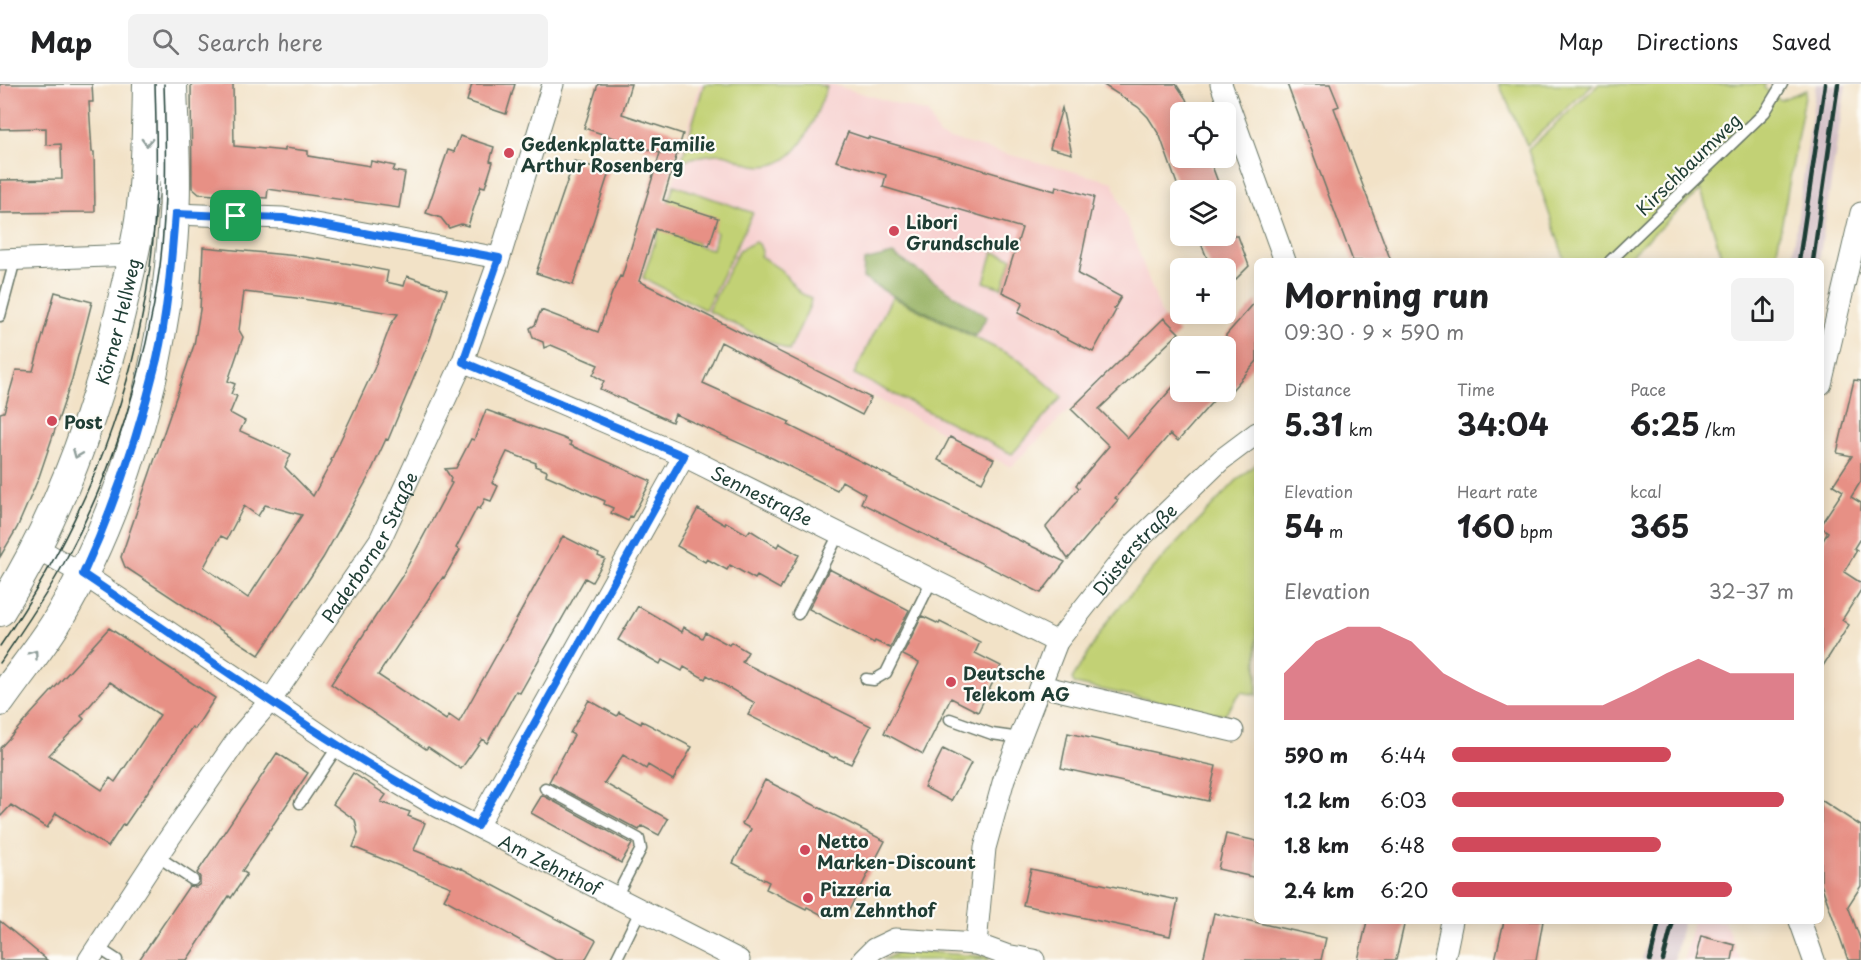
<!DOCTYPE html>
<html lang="en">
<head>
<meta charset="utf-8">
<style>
  :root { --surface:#fff; --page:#f2f2f2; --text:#202124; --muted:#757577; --line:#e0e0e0; --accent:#d1495b }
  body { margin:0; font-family:"Playpen Sans",sans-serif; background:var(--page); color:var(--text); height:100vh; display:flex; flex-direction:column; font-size:22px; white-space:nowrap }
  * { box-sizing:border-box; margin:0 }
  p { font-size:20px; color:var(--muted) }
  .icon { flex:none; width:33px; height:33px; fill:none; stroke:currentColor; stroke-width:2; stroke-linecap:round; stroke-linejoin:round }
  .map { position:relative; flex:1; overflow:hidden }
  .side { position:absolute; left:1254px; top:174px; width:570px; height:666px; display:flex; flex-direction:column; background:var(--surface); border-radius:9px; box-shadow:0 3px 15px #0003 }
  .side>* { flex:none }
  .controls { position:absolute; left:1170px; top:18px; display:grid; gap:12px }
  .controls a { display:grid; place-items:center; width:66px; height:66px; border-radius:9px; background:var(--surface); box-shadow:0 3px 15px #0003; font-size:30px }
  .pin { position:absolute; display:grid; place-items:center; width:51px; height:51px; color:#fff; margin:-26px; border-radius:12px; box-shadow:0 3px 9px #0006 }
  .round { display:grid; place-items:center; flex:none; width:63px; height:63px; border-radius:9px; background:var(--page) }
  .summary { display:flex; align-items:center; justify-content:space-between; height:102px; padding:0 30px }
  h1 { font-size:33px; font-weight:700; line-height:45px }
  .stats { display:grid; grid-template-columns:repeat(3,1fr); gap:9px; height:102px; padding:6px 30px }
  .stats div { display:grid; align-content:center }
  .stats b { font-size:30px; font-weight:700 }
  .stats small { font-size:16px; font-weight:400 }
  .stats p { font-size:16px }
  .chart { height:168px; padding:12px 30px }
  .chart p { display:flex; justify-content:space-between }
  .chart svg { width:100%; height:108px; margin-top:6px; fill:var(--accent); opacity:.7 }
  ul { padding:0 30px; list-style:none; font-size:20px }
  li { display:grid; grid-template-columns:96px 72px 1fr; align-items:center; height:45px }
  li i { height:15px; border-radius:8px; background:var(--accent) }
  header { display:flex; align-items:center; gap:36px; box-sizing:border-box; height:84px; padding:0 30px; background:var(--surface); border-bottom:2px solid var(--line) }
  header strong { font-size:28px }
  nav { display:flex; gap:33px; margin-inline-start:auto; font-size:21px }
  .search { width:420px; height:54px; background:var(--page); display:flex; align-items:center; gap:15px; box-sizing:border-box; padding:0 21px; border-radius:9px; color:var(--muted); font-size:22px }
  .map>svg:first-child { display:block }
  .built { fill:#f7d0cf }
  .industrial { fill:#d2bec5 }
  .green { fill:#c2d174; stroke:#708754; stroke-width:1.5; fill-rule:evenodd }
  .forest { fill:#99b366; stroke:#5c784d; stroke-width:1.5 }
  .building { fill:#e79085; fill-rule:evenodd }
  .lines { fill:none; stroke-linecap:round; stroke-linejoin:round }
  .service-casing { stroke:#697767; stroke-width:13 }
  .minor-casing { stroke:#697767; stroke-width:23 }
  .secondary-casing { stroke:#697767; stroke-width:32 }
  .service { stroke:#fff; stroke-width:10 }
  .minor { stroke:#fff; stroke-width:21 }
  .secondary { stroke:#fff; stroke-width:30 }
  .tram { stroke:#1f3d34; stroke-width:1.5 }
  .rail { stroke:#1f3d34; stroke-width:4.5 }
  .oneway { stroke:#8f9e9a }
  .route-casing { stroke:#fff; stroke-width:12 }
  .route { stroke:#1a73e8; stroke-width:8 }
  .poi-dot { fill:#d1495b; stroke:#fdfcf7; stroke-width:2 }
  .labels { text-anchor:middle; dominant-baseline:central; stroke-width:4.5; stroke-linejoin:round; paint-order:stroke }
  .poi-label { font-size:18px; font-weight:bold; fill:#1f3d34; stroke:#fdfcf7; text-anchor:start }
  .street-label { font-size:18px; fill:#1f3d34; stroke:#fdfcf7 }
</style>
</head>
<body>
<header>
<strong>Map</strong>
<div class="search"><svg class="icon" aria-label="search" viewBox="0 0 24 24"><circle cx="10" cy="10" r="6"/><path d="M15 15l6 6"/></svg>Search here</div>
<nav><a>Map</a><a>Directions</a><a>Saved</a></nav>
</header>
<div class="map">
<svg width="1861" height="876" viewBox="0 0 1861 876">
  <rect width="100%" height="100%" fill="#fdfcf7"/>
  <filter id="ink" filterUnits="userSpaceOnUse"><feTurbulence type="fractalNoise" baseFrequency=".0167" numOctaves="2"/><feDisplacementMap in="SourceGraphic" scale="12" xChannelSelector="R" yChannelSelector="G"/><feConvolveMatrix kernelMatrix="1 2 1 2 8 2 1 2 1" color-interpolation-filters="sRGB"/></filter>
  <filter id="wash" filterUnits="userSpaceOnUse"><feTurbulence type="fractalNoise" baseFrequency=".008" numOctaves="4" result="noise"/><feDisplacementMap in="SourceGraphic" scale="24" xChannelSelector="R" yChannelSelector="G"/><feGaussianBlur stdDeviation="1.35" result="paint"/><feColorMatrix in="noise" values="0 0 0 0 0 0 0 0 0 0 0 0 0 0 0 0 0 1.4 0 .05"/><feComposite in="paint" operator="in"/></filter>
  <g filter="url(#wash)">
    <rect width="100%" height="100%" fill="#f2e2c7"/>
    <!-- built -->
    <path class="built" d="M700,0H830L928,29L939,52L1113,98L1163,234L1011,383L641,195L674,96Z
      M1693,837H1724L1740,876H1684Z"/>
    <!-- industrial -->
    <path class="industrial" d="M1816,0H1846L1819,177H1792Z
      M1651,837H1683L1674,876H1642Z"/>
    <!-- green -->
    <path class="green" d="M704,0H816L827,3C814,35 799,89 754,81C742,79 731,69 719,70C707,70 693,74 682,76Z
      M1499,0H1593L1527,61Z
      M1599,0H1765L1764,4L1780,16L1806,6L1775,177H1723L1701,106L1624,177H1565L1528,66Z
      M674,101L753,129L705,226L643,194ZM682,123L717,149L712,165L698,162V159L674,151Z
      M755,158L759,160L762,167L760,172L781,186L800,209L811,214L810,221L789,267L708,227L739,166Z
      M993,168L1012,174L1002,204L984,198Z
      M892,213L1020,276L1062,313L1012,370L854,290Z
      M1257,379V611L1241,608L1224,631L1075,600L1072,595L1109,535L1158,479L1239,394Z
      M903,866L990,873L988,876H883Z"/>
    <!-- forest -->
    <path class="forest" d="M893,170L987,233L975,252L893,212L863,194L864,177Z"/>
    <g id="blocks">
      <!-- building -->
      <path class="building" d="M0,0H92L93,18H89L92,68H94L95,128L0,129V96L62,95L61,60L46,61V44L0,45Z
        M191,0H233L234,62L285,67V64L308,67V72L370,82L371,77L395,82L393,87L405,89L399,124L268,105L267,114L199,110L192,104Z
        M472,0H515L506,30L467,17Z
        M598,0H631L622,30L683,50L663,116L718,134L709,162L655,145L639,197L871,314L862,331L721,258L703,299L790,338L788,341L1010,452L1065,478L1041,509L861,419L865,410L842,397L837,406L772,374L675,330L672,338L600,305L604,297L593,291L598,281L551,261L544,264L543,258L533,254L530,244L535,241L541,226L598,248L612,209L620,192L622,193L660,69L584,44Z
        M1102,0H1176L1186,15L1191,28H1180V74H1209L1221,106H1182L1180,102L1178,103L1160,52L1148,33L1138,23Z
        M1287,0H1330L1339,22L1334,24L1391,177H1353Z
        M1062,24L1072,70L1050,64Z
        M848,48L869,55V53L1055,107L1056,102L1094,113L1078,190L1121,213L1114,225L1116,226L1093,268L1018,229L1023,218L1002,208L1022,144L883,103L886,91L836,77Z
        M460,52L494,63L490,77L493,78L485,103L481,102L468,142L461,140L449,144L441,134L426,129L448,66L454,68Z
        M574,77L609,88L573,201L536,189Z
        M1198,152H1238L1249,182L1226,205V184H1211Z
        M203,163L298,172L351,180L388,187L386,198L404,202L407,192L447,206L430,255L388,356L386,355L368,394L323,474L259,571L125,483L121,473L194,261L200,226ZM244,208L296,214L398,230L391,240L374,285L331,376L332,377L313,412L285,383L291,370L240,347L245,337L230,329L237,312L231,310L235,300L228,297L243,253L239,246ZM265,421L302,431L248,514L204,483L221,452L227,455L244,422L258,432Z
        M55,208L92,218L72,295L39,393L17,444L0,473V329L4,328L16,286L33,287Z
        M1257,216V277L1226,313V251Z
        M1164,234L1179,249L1099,325L1128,354L1180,295V308H1221L1178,357L1170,350L1115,414L1118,416L1068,475L1046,443L1079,404L1076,401L1109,362L1071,325Z
        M1854,296L1861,297V397L1851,413L1861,419V453L1854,464L1857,466L1844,488L1861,499V506L1842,536L1849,541L1821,585V460L1828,448L1821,443V440L1843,407L1833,401L1852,372L1837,369Z
        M486,326L563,354L571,358L570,361L651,397L632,433L630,432L628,437L611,429L613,424L604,420L605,417L546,391L547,387L535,382L536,379L507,368L492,399L498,402L491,417L485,415L480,425L477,424L456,464L460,466L444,494L443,493L378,591L446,636L449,631L459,638L563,452L599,470L598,472L605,475L592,498L585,494L520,609L516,607L487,659L482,655L461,685L428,663L426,665L331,600L402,492L452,399L450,398L451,394L445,385L456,384L471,355L474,356Z
        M950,353L994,375L982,398L938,376Z
        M698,425L725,441L726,438L747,450L750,446L777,463L779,459L799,471L780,505L757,492L755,495L730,481L727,486L707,475L705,478L677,462Z
        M829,485L909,526L890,564L875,557L874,559L809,525Z
        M638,522L682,548L684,543L702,554L705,548L729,561L731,558L748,568L742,578L871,642L851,680L835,673L834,674L748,631L755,619L707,591L705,595L684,583L682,587L662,576L660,580L618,556Z
        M922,532L939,540L940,538L980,558L975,569L1001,582L978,628L951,614L923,670L884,649L919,579L903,571Z
        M109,544L215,614L195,645L192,643L125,741L123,740L108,763L56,729L47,744L11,721L0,733V664ZM110,598L160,631L115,698L110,694L102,706L49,671L84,635L81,632Z
        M589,616L617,632L619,628L641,640L642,637L692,663L673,696L648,681L646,685L623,671L604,699L668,735L659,751L642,742L639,746L549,698L574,651L570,649Z
        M1068,649L1216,682L1208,717L1061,684Z
        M943,665L971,679L951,717L924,703Z
        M277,669L308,689L242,787L247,790L231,814L229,812L187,876H139L189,802L196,803L200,800V793L197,789Z
        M353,689L386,711L381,718L410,728L408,732L425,739L414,766L461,785V784L596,856L585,876H556L444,815L451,803L353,763L358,750L355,736L333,720Z
        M765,696L885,757L848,828L844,825L824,832L807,823L806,825L766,805L769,798L733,779L751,745L742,740Z
        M542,711L632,760L621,779L531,729Z
        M1821,716L1861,742V802L1848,822L1861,857V876H1848L1821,800Z
        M1226,750L1257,757V794L1218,785Z
        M1031,785L1178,816L1170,852L1023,821Z
        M1214,829L1326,854L1321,876H1203Z
        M0,837L47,876H0Z
        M1367,837H1405L1396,876H1358Z
        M1504,837H1543L1536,876H1495Z
        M1701,852L1735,861L1732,876H1695Z"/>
    </g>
  </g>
  <g filter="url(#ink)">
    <use href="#blocks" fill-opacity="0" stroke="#697767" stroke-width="1.5"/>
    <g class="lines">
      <!-- service casing -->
      <g class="service-casing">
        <path id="service" d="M1610,177L1765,28L1782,0
          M0,232L15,176
          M798,530L839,450
          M866,595L874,596L886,589L932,496
          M950,635L992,650L1020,654
          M545,704L639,755L641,765L616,813
          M300,719L338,662
          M157,772L193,796
          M97,863L117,876
          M616,876L640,827"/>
      </g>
      <!-- minor casing -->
      <g class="minor-casing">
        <g id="minor">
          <path d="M1221,0L1285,177"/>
          <path d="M175,130L283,134L499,174"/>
          <path d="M0,176L134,171"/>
          <path id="s1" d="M463,277L684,372L1057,558"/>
          <path d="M1821,300L1861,129"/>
          <path id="s2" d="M35,463L83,490L346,668L435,721L739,876"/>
          <path d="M1041,602L1233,647"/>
          <path d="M477,742L684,372"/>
          <path d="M1800,837L1814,876"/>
          <path id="s3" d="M976,860L985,764L1004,695L1057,558L1135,459L1221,376L1257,349"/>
          <path id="s4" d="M89,876L157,772L239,653L270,617L380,456L463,277L497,182L553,0"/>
          <path d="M863,876L874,865L895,855L976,860L1006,871L1034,876"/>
          <path d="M1444,876L1452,837"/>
        </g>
      </g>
      <!-- secondary casing -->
      <g class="secondary-casing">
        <g id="secondary">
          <path id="s5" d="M0,527C57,437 95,332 120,229C127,198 135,168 140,136C147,91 147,46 148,0"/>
          <path d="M0,617C18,591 39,566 56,539C127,421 167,269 174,132C177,88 173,44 172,0"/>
        </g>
      </g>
      <!-- service -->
      <use href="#service" class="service"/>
      <!-- minor -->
      <use href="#minor" class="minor"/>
      <!-- secondary -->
      <use href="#secondary" class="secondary"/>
      <!-- tram -->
      <path class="tram" d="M0,562C95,425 153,268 156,100C157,67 156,33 155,0
        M0,579C22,546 45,514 64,479C113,388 146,285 160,182C167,122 166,61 164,0"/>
      <!-- rail -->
      <path class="rail" d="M1799,177L1825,0
        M1813,177L1838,0
        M1650,876L1659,837
        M1663,876L1673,837"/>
    </g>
    <!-- one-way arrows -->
    <defs><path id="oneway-chevron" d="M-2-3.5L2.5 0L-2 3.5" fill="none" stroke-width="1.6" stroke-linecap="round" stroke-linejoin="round" transform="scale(1.5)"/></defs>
    <g class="oneway">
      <use href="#oneway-chevron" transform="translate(147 58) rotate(91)"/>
      <use href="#oneway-chevron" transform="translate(77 370) rotate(112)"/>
      <use href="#oneway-chevron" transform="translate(34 570) rotate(-54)"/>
    </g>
  </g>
  <g class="lines" filter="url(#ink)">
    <!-- route casing -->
    <g class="route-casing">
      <path id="route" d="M175,130L283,134L499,174L463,278L684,372L477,742C339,670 213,577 83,490C115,421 139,349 157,275C168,227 171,178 175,130Z"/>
    </g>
    <!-- route -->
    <use href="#route" class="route"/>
  </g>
  <!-- markers -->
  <g class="poi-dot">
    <circle cx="509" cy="69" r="6"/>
    <circle cx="894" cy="147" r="6"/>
    <circle cx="52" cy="337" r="6"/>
    <circle cx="951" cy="598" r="6"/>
    <circle cx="805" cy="766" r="6"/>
    <circle cx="808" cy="814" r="6"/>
  </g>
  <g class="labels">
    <!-- poi labels -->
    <g class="poi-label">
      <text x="521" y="59">Gedenkplatte Familie<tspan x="521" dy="21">Arthur Rosenberg</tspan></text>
      <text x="906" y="137">Libori<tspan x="906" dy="21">Grundschule</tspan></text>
      <text x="64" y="337">Post</text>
      <text x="963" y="588">Deutsche<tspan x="963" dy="21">Telekom AG</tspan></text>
      <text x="817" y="756">Netto<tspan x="817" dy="21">Marken-Discount</tspan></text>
      <text x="820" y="804">Pizzeria<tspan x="820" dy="21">am Zehnthof</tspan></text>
    </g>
    <!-- street labels -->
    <g class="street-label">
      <text transform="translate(1688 80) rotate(-44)">Kirschbaumweg</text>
      <text stroke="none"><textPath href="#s5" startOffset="314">Körner Hellweg</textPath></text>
      <text stroke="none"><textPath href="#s1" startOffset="328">Sennestraße</textPath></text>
      <text stroke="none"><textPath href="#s4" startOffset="500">Paderborner Straße</textPath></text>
      <text stroke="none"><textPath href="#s3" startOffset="436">Düsterstraße</textPath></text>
      <text stroke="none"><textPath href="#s2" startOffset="606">Am Zehnthof</textPath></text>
    </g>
  </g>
</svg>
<div class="controls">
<a><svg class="icon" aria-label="locate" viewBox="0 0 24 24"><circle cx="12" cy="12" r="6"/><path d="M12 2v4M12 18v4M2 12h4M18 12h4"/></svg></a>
<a><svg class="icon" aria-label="layers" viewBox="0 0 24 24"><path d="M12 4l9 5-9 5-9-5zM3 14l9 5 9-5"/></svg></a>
<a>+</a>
<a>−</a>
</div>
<div class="pin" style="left:236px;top:132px;background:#1e9e55"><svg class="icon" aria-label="arrive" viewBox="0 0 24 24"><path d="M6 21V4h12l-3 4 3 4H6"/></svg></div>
<section class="side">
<div class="summary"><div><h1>Morning run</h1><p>09:30 · 9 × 590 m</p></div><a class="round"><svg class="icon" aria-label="share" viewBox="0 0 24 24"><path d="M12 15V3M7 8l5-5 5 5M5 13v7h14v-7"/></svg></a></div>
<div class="stats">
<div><p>Distance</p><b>5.31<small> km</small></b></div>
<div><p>Time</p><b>34:04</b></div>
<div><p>Pace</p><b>6:25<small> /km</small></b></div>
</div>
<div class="stats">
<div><p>Elevation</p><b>54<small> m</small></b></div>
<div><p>Heart rate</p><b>160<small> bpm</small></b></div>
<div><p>kcal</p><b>365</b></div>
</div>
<div class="chart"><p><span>Elevation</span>32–37 m</p>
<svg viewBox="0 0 160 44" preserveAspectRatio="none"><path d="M0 44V25L10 12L20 6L30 6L40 12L50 25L60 32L70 38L80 38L90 38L100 38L110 32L120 25L130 19L140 25L150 25L160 25V44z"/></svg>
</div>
<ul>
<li><b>590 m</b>6:44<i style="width:64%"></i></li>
<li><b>1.2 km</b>6:03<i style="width:97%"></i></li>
<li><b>1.8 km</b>6:48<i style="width:61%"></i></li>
<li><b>2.4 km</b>6:20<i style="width:82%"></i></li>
</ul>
</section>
</div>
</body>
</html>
